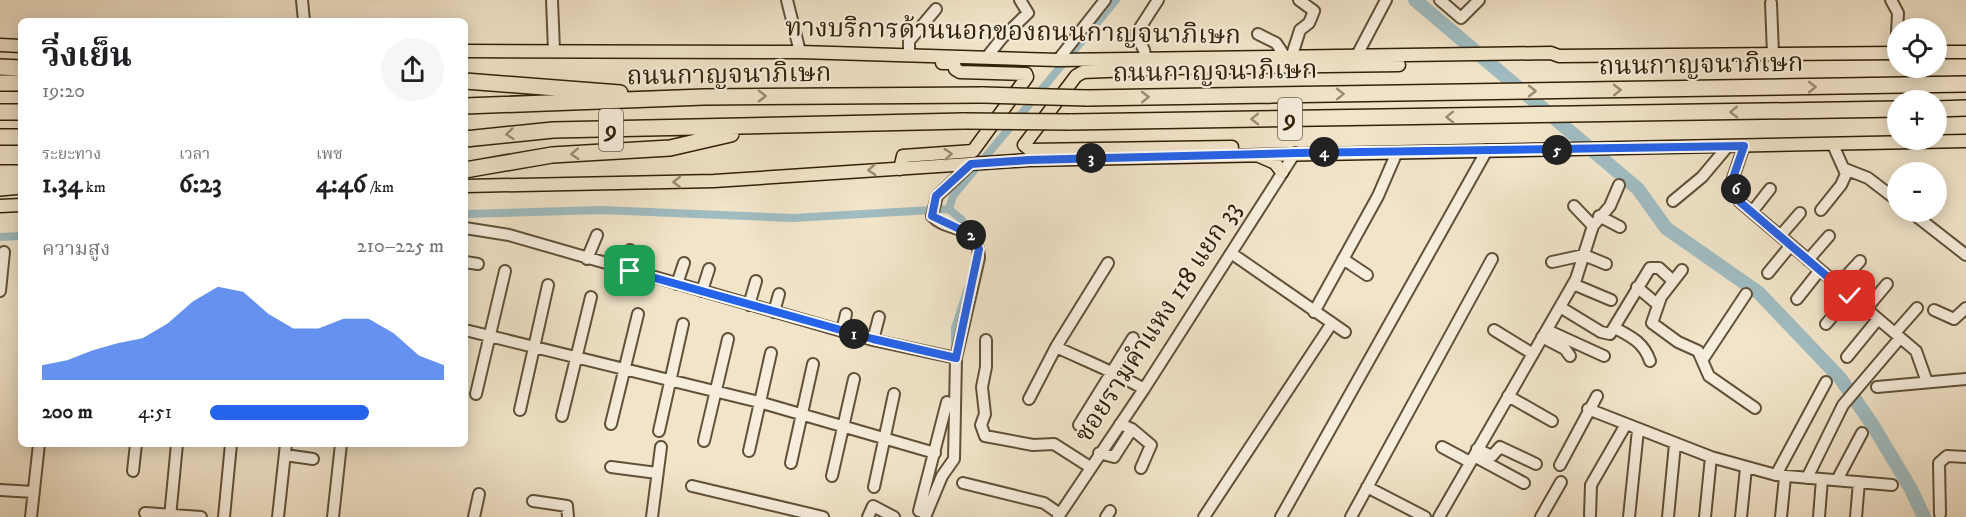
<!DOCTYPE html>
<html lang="th">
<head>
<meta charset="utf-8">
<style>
  :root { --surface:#fff; --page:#f6f6f6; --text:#202124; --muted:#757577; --accent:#2563eb }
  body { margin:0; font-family:"IM FELL DW Pica","Noto Serif Thai",serif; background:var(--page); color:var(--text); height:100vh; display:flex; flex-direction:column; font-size:22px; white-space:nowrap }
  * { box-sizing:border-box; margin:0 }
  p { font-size:20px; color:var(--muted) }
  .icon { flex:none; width:33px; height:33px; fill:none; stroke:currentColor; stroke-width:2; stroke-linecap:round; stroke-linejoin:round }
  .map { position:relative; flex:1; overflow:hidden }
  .panel { position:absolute; left:18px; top:18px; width:450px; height:429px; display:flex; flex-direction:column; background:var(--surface); border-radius:9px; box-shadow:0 3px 15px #0003 }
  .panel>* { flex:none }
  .controls { position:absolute; left:1887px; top:18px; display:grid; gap:12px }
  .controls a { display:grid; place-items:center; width:60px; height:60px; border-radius:50%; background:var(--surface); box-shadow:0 3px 15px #0003; font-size:30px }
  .pin { position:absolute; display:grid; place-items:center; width:51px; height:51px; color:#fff; margin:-26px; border-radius:12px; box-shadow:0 3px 9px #0006 }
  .km { position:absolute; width:30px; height:30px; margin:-15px; border-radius:50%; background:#222; color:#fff; font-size:16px; line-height:30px; text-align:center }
  .round { display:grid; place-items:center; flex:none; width:63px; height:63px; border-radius:32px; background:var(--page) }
  .headline { display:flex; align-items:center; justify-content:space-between; height:102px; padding:0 24px }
  h1 { font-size:33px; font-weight:700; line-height:45px }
  .metrics { display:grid; grid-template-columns:repeat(3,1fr); gap:9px; height:102px; padding:6px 24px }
  .metrics div { display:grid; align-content:center }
  .metrics b { font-size:26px; font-weight:700 }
  .metrics small { font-size:16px; font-weight:400 }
  .metrics p { font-size:16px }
  .chart { height:168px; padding:12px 24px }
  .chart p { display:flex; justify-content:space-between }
  .chart svg { width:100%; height:108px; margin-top:6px; fill:var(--accent); opacity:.7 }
  ul { padding:0 24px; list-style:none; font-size:20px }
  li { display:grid; grid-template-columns:96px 72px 1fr; align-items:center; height:45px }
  li i { height:15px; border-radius:8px; background:var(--accent) }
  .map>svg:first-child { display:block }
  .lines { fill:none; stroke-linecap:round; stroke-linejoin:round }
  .canal { stroke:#9fbcc1; stroke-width:8 }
  .river { stroke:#9fbcc1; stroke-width:14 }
  .minor-casing { stroke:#615138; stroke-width:14 }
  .major-casing { stroke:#312007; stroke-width:15 }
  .highway-casing { stroke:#312007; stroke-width:18 }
  .minor { stroke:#f6eddc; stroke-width:10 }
  .major { stroke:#f1e4c9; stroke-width:12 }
  .highway { stroke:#f1e4c9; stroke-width:15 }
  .highway-bridge-casing { stroke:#312007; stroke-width:18; stroke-linecap:butt }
  .highway-bridge { stroke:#f1e4c9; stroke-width:15 }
  .oneway { stroke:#9b8c72 }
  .route-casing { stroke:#fff; stroke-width:12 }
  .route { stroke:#2563eb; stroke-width:8 }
  .labels { text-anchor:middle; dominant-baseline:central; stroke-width:4.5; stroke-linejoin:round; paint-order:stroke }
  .shield { fill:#f6eddc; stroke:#6c5e47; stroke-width:1.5 }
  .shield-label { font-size:24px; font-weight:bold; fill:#312007 }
  .street-label { font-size:26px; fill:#312007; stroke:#f6eddc }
</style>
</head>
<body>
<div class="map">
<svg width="1966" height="517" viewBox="0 0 1966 517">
  <rect width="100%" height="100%" fill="#f1e4c9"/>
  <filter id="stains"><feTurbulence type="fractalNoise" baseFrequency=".00333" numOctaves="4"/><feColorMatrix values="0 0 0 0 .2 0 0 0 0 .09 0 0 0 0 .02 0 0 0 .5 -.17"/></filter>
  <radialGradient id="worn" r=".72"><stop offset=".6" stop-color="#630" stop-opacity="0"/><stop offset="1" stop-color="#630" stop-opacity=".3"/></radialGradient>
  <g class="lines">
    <!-- canal -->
    <path class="canal" d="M465,214L601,210L793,218L949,209
      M969,236L962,220L949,209L953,196L1116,0
      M0,237L21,236
      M955,349V328L968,288"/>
    <!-- river -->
    <path class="river" d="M1415,0L1638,189L1666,228L1759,293L1840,378L1872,424L1911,489L1924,517"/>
    <!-- minor casing -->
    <g class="minor-casing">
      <path id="minor" d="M302,0L304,21
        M552,0L554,50
        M787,0L800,52
        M1440,0L1461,18L1479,0
        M1891,0L1898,13L1896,53
        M1771,3L1773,54
        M1258,34L1276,43L1286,58
        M909,55V41L936,9
        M1356,57L1386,0
        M986,58L1002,38L1028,13L1020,0
        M1291,58L1300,30L1309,23L1314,11L1299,0
        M1058,60L1105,0
        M1146,60L1144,50L1136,34L1158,0
        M1744,146L1733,178L1740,202L1916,351L1927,382
        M1845,169L1868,178L1898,201
        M1673,201L1702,177L1728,146
        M1574,206L1593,226
        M1821,210L1841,185L1846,174L1833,145
        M1752,212L1770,189
        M1911,212L1966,255
        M1599,216L1620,227
        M465,228L509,235L873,340L956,358
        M1780,236L1800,213
        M1231,253L1345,332
        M587,259L597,235
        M1343,259L1367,275
        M1808,260L1829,236
        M465,262L478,264
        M1552,262L1584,255L1606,264
        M624,270L630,250
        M1682,270L1661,297L1652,323L1678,342L1698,351L1709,376L1755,408
        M1768,273L1791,245
        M677,284L684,263
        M1573,284L1611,300
        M1838,285L1860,261
        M1637,287L1657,304
        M0,291L4,252
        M702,291L709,269
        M1797,299L1820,270
        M749,305L756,281
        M1560,307L1601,332L1610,334L1650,268H1659L1673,281
        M1866,309L1887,284
        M1934,310L1954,319L1966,308
        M774,312L779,294
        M1314,312L1378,196L1397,152
        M1826,324L1850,296
        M1615,328C1632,337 1644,343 1650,361
        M465,330L759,402L935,453
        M1494,330L1533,354
        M1547,330L1604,356
        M842,331L846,314
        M1895,333L1917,308
        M1542,337L1565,349L1570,356
        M873,340L879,317
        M986,340V367L982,387L985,414L981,425L985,436L1033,445L1054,444L1090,467
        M1056,347C1086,361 1115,372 1144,389
        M1847,357L1878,319
        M1703,359L1746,294
        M1877,387L1966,379
        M476,394L505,271
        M1508,396L1552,421
        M1029,399L1056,347L1108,263
        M1588,409L1711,457L1776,475L1892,485
        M520,410L548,285
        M562,416L591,297
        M611,424L638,314
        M1120,424L1132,429L1151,445L1141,468
        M1079,425L1133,338
        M659,431L683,324
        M704,441L728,339
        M1442,447L1470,462
        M1477,449L1492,456L1500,447L1536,464
        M749,451L771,353
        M1099,453L1114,457L1132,429
        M285,455L313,459
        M1474,456L1524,483
        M791,463L813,364
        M1560,465L1597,396
        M611,467L657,473
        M133,471L136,444
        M1776,475L1826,382
        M832,476L854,379
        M1807,478L1843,405L1900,338
        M1837,480L1862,433
        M963,483L1044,503L1060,514
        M692,486L823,517
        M874,487L894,394
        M1367,487L1425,517
        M0,490L34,492
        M533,501L567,506L568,517
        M919,511L947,402
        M145,513L201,517
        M1940,514L1939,463L1947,456L1966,457
        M1590,515L1591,485L1625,426
        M31,517L39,444
        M170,517L177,444
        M224,517L231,444
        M278,517L286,444
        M333,517L341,444
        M474,517L479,494
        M652,517L661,447
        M868,517L873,506L894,517
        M925,517L942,476L954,459L956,358L979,258C978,221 948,234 932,216L937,196L971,164
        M1058,517L1144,389L1295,153
        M1106,517L1110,511
        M1204,517L1332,323
        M1281,517L1487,150
        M1351,517L1492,259
        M1439,517L1576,279L1593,226L1610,206L1619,185
        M1541,517L1561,482
        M1629,517L1638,430
        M1668,517L1675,444
        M1705,517L1711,457
        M1741,517L1746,468
        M1781,517L1785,477
        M1819,517L1822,479
        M1856,517L1859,482"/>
    </g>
    <!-- major casing -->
    <g class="major-casing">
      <path id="major" d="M0,45L21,46
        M465,51L800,52L1058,60L1551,53L1559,56L1898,53
        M1936,52H1966
        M1232,147L1030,150L1024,145L1076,76L1083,72L1177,68L1399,65
        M1259,156L1275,163L1282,172
        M900,169L903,156L973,151L1027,77L1026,74L960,72L955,69L954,63H942
        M465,186L714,181L1029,160L1966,141
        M0,206L21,205"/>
    </g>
    <!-- highway casing -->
    <g class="highway-casing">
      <path id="highway" d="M0,67L21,68
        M465,81L620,93
        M0,83H21
        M1087,98L1966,84
        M465,106L704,97L983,95
        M1936,109L1966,108
        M0,112H21
        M1070,122L1898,109
        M0,137H21
        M465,139L553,130L964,121
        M465,170L552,155L670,148L731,134
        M0,173H21
        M0,188L21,186"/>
    </g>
    <!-- minor -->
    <use href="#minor" class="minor"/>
    <!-- major -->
    <use href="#major" class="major"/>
    <!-- highway -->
    <use href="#highway" class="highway"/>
    <!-- highway-bridge casing -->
    <g class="highway-bridge-casing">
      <path id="highway-bridge" d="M983,95L1087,98
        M964,121L1070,122"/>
    </g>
    <!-- highway-bridge -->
    <use href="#highway-bridge" class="highway-bridge"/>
  </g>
  <!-- one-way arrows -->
  <defs><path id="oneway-chevron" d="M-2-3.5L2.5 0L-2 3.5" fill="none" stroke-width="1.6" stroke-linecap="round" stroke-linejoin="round" transform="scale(1.5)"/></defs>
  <g class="oneway">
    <use href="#oneway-chevron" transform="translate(1812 87) rotate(-1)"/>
    <use href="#oneway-chevron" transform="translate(1617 90) rotate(-1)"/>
    <use href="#oneway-chevron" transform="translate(1532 91)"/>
    <use href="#oneway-chevron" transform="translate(1340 94) rotate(-1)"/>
    <use href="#oneway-chevron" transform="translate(762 96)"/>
    <use href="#oneway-chevron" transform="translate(1145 97) rotate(-1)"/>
    <use href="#oneway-chevron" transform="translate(1734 112) rotate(179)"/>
    <use href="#oneway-chevron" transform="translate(1450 117) rotate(179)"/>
    <use href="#oneway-chevron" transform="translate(1255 119) rotate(179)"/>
    <use href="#oneway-chevron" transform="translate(510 134) rotate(174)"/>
    <use href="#oneway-chevron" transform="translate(575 154) rotate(177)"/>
    <use href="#oneway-chevron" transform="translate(948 154) rotate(-4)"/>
    <use href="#oneway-chevron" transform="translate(872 170) rotate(176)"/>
    <use href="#oneway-chevron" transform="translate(677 182) rotate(179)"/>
  </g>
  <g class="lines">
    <!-- route casing -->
    <g class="route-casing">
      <path id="route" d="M630,271L873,339L956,358L979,249L972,235L932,216L936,196L971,164L1029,160L1296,153L1744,146L1733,178L1740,202L1850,296"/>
    </g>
    <!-- route -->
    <use href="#route" class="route"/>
  </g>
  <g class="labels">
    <!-- shield labels -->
    <g class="shield">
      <rect x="1278" y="98" width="24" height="42" rx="4.5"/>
      <rect x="599" y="109" width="24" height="42" rx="4.5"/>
    </g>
    <g class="shield-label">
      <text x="1290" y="119">9</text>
      <text x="611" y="130">9</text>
    </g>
    <!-- street labels -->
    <g class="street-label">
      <text transform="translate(1013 32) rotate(1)">ทางบริการด้านนอกของถนนกาญจนาภิเษก</text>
      <text transform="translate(1701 65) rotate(-1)">ถนนกาญจนาภิเษก</text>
      <text transform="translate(1215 72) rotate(-1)">ถนนกาญจนาภิเษก</text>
      <text transform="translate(729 75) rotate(-1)">ถนนกาญจนาภิเษก</text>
      <text transform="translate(1158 322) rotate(-57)">ซอยรามคำแหง 118 แยก 33</text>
    </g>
  </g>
  <rect width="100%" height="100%" filter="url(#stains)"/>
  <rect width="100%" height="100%" fill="url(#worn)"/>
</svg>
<div class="controls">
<a><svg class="icon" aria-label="locate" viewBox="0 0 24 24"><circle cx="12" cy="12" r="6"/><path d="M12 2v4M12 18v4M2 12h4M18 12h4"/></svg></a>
<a>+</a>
<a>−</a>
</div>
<div class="pin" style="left:630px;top:271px;background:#1e9e55"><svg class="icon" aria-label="arrive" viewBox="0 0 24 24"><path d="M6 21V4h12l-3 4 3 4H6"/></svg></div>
<div class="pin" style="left:1850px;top:296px;background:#d93025"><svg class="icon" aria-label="check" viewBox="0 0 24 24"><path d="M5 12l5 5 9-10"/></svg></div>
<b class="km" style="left:854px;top:334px">1</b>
<b class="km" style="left:971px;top:235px">2</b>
<b class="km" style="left:1091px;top:158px">3</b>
<b class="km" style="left:1324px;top:152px">4</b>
<b class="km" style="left:1557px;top:150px">5</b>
<b class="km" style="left:1736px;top:189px">6</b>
<section class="panel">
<div class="headline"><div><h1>วิ่งเย็น</h1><p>19:20</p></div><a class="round"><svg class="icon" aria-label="share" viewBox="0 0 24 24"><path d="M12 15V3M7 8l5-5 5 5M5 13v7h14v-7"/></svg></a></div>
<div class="metrics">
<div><p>ระยะทาง</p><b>1.34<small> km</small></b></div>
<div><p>เวลา</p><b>6:23</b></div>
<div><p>เพซ</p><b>4:46<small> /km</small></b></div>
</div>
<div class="chart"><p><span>ความสูง</span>210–225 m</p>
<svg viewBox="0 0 160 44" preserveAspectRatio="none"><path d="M0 44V38L10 36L20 32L30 29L40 27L50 21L60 12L70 6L80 8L90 17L100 23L110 23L120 19L130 19L140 25L150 34L160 38V44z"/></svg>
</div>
<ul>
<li><b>200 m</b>4:51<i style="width:68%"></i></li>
</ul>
</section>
</div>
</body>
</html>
